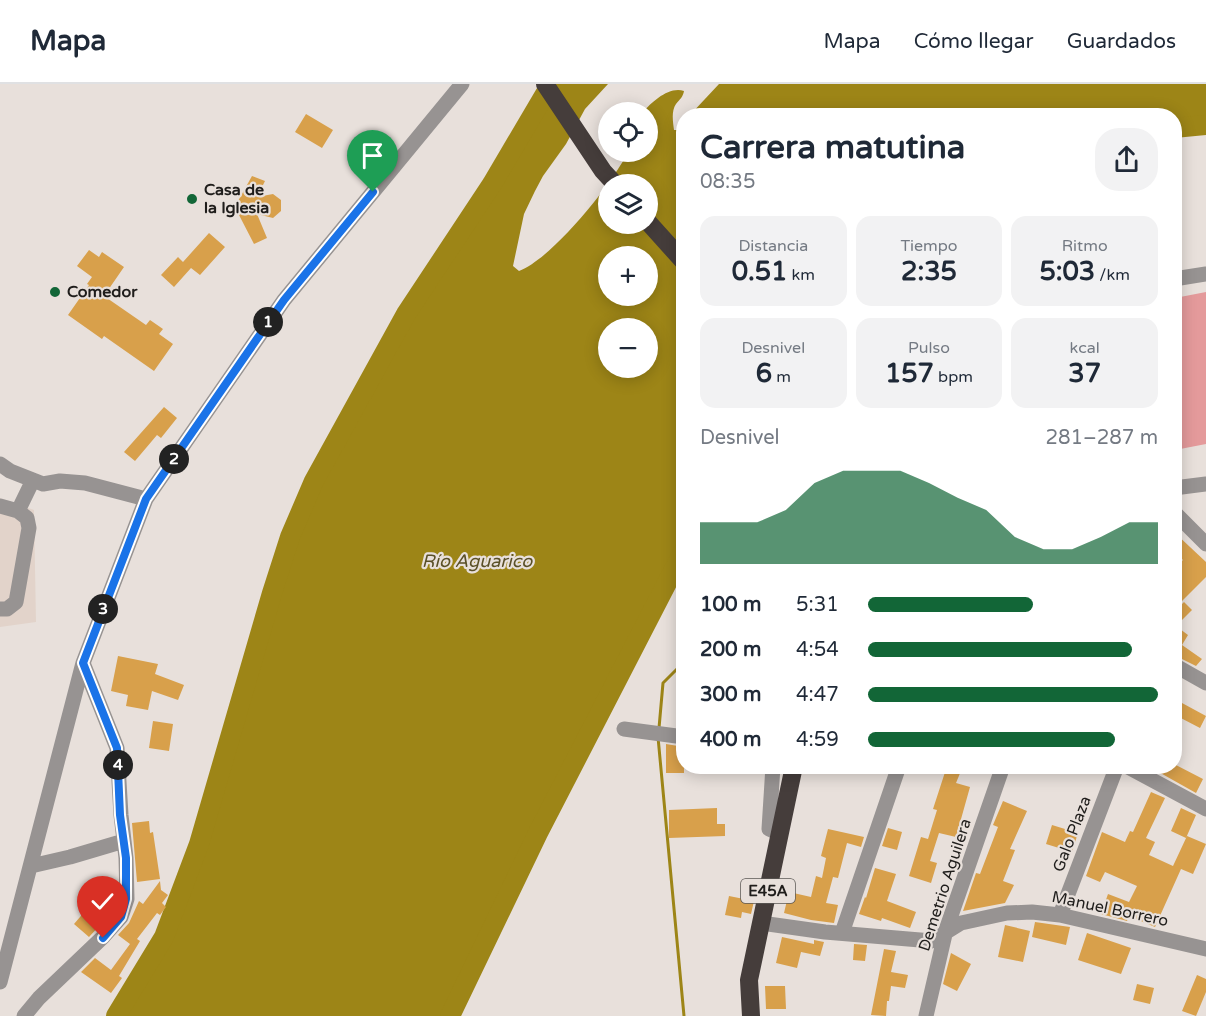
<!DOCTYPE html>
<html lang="es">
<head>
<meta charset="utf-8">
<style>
  :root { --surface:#fff; --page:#f2f2f3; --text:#1f2937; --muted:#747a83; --line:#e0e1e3; --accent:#126637 }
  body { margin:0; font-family:"Varela Round",sans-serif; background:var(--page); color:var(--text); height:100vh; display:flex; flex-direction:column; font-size:22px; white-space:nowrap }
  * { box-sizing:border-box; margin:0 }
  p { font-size:20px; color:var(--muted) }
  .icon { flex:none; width:33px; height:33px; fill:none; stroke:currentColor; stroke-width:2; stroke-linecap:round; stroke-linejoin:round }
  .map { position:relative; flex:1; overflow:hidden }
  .drawer { position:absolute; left:676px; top:24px; width:506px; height:666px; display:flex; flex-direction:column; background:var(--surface); border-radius:24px; box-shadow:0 3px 15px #0003 }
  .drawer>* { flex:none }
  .fabs { position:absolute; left:598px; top:18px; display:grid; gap:12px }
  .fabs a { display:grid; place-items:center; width:60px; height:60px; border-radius:50%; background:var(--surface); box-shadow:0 3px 15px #0003; font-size:30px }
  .pin { position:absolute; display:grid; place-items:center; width:51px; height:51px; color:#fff; margin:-62px -26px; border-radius:50% 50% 50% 0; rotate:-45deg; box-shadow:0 0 6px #0007 }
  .pin .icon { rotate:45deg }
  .km { position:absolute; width:30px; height:30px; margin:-15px; border-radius:50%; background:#222; color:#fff; font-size:16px; line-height:30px; text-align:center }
  .round { display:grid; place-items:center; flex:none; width:63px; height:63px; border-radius:24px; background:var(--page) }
  .head { display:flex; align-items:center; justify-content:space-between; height:102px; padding:0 24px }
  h1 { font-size:33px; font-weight:800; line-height:45px }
  .figures { display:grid; grid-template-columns:repeat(3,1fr); gap:9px; height:102px; padding:6px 24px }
  .figures div { display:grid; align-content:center; border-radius:15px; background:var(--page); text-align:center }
  .figures b { font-size:26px; font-weight:800 }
  .figures small { font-size:16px; font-weight:400 }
  .figures p { font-size:16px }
  .chart { height:168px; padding:12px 24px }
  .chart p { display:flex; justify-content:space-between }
  .chart svg { width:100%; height:108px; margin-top:6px; fill:var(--accent); opacity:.7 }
  ul { padding:0 24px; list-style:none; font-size:20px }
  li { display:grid; grid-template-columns:96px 72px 1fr; align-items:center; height:45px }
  li i { height:15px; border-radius:8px; background:var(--accent) }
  header { display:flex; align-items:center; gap:36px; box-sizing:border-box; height:84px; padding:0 30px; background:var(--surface); border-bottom:2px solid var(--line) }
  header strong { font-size:28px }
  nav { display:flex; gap:33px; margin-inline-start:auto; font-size:21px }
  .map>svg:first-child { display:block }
  .built { fill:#e2d3ca }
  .green { fill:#e49a9b }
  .water { fill:#9d8517; fill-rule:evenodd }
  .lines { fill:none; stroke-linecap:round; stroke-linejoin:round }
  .stream { stroke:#9d8517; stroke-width:3 }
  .river { stroke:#9d8517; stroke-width:20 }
  .building { fill:#d8a04b }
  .minor { stroke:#979392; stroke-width:15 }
  .highway { stroke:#453d3b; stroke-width:18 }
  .route-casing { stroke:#fff; stroke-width:12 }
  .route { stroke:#1a73e8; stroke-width:8 }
  .poi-dot { fill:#126637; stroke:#e8e0db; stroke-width:2 }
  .labels { text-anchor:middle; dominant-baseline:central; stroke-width:4.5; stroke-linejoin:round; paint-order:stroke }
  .shield { fill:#e8e0db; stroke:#5b5855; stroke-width:1.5 }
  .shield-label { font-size:15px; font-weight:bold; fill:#1f1d1b }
  .poi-label { font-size:16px; font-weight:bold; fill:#1f1d1b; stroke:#e8e0db; text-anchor:start }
  .street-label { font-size:16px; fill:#1f1d1b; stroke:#e8e0db }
  .water-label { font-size:18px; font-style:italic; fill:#5a5027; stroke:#e8e0db }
</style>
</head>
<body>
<header>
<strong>Mapa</strong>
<nav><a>Mapa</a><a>Cómo llegar</a><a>Guardados</a></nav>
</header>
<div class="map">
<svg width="1206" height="932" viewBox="0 0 1206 932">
  <rect width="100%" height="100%" fill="#e8e0db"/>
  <!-- built -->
  <path class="built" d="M0,414L34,426L36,538L0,543Z"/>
  <!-- green -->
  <path class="green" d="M1206,208V360L1175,366V214Z"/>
  <!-- water -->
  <path class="water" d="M551,0H608L585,25L566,60L543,92L535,107L524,130L513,182L519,187C553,174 612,100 628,68H648V28H643C652,18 669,2 684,7C683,13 680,15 676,20C671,27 673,38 674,46H678L684,39V466L538,749L450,932H116L164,853L199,760L272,509L290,453L314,397L406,230L492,100ZM609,100H648V140H609ZM609,172H648V212H609ZM609,244H648V284H609Z
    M719,0H1206V41L1175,44L1174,32L690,31Z"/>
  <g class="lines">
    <!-- stream -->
    <path class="stream" d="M659,644L663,599L684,578
      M658,653L684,932"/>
    <!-- river -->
    <path class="river" d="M1174,44L1206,41
      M116,932L164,853L199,760L272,509L290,453L314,397L406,230L492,100L551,0
      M450,932L538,749L684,466"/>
  </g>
  <!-- building -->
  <path class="building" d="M306,30L333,46L322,64L295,48Z
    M252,92L265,97L257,113L273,110L281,116V127L273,134L257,130L267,154L254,160L239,131L238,117Z
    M209,149L225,163L200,191L191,184L174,203L161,191L178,173L183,178Z
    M89,166L99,173L102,168L124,183L104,212L146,241L150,236L163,245L159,250L173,260L154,287L104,252L102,255L68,231L89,201L87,200L92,193L77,182Z
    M164,323L177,334L161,354L157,351L135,377L124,368Z
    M1174,448L1206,478V493L1179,520L1174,516V484L1183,476L1174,468Z
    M1184,518L1192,526L1176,542L1188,551L1182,561L1202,575L1196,582L1174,571V528Z
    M118,572L158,580L155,590L184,601L178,616L152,607L148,626L126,622L128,611L111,607Z
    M1182,619L1206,632L1200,644L1175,631Z
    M153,637L173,640L169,667L149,664Z
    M666,660L684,663V689H666Z
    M1174,680L1203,695L1196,709L1148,682H1174Z
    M947,682H963L956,699L970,703L956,753L939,749L930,777L937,779L931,799L909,792L921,753L928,755L937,726L933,725Z
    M1151,708L1165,714L1146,754L1155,758L1149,771L1173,782L1187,752L1206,760L1193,790L1181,785L1155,843L1129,832L1127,837L1101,830L1108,810L1129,818L1137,802L1105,788L1100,798L1086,792L1102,748L1125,758L1130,747L1133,748Z
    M1003,717L1027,727L1010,765L1015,766L1003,797L1014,801L1005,819L963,827L976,789L980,790L998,743L993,741Z
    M717,724V740H725V752L669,754V726Z
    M1181,724L1196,731L1186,754L1171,747Z
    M149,737L150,749L153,748L160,795L137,798L132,739Z
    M1052,741L1078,749L1072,768L1046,760Z
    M888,744L902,748L897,766L882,762Z
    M828,745L864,753L861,763L847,759L838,794L833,793L826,819L838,821L834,839L811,836L784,829L789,808L811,813L816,792L822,794L826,774L821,772Z
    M875,784L896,790L887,817L916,828L910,844L882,834L881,837L859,830L865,813L866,814Z
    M160,797L161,806L168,811L162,819L166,823L160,831L157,829L137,855L140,857L119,892L122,894L111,909L81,888L95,874L111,886L130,860L118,851L129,839L139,817L143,820Z
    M729,812L754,817L751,830L742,828L741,834L725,831Z
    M86,826L101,840L89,853L74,840Z
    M1035,838L1070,843L1066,861L1032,853Z
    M1005,841L1030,847L1023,878L998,873Z
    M1087,849L1131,864L1121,890L1078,876Z
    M782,853L814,860V856L824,858L820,872L801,868L797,884L776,879Z
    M854,860L867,861L865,877L853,876Z
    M884,865L896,867L891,888L908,891L905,904L891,902L889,917H887L886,932L871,931Z
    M951,869L971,880L957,907L943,900Z
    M1197,891L1206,895V908L1196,932L1182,927Z
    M1137,900L1154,904L1150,920L1133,916Z
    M765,902H785L786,925H766Z"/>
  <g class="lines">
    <!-- minor -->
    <path class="minor" d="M1174,195L1206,190
      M0,380L10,387L43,400L60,397L85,399L146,415
      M1174,404L1206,400
      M0,422L18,427L27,434L29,444L16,518L7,525H0
      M18,427L33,396
      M1174,428L1206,460
      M1174,581L1206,599
      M624,645L684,653
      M773,682L769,745L780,750
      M1126,682L1206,725
      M31,782L70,773L124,757
      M1060,831L1117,682
      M761,839L825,848L932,857L961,839L1007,829L1032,828L1060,831L1206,865
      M842,849L899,682
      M0,898L83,579L146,415L284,216L462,0
      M24,932L39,914L103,853L121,833L127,815L126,774L121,731L117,664L83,579
      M926,932L946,846L1003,682"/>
    <!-- highway -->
    <path class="highway" d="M545,0L603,87L615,100
      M648,138L684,178
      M751,932L749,896L794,682"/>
  </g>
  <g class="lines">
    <!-- route casing -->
    <g class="route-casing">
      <path id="route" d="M103,854L121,833L126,815V774L120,731L117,664L83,579L146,415L284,216L373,108"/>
    </g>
    <!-- route -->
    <use href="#route" class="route"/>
  </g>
  <!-- markers -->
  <g class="poi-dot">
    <circle cx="192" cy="115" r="6"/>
    <circle cx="55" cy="208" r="6"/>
  </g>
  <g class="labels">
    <!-- shield labels -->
    <rect class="shield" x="741" y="795" width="54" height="24" rx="4.5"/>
    <g class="shield-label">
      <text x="768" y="807">E45A</text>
    </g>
    <!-- poi labels -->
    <g class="poi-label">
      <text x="204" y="106">Casa de<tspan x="204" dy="18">la Iglesia</tspan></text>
      <text x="67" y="208">Comedor</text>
    </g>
    <!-- street labels -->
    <g class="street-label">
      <text transform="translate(1072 750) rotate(-69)">Galo Plaza</text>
      <text transform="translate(945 801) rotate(-72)">Demetrio Aguilera</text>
      <text transform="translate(1110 825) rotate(12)">Manuel Borrero</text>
    </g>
    <!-- water labels -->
    <g class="water-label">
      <text x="477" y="477">Río Aguarico</text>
    </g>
  </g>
</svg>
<div class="fabs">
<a><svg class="icon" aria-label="locate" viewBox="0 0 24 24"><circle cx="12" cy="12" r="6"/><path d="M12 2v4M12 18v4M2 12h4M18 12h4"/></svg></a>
<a><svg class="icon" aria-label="layers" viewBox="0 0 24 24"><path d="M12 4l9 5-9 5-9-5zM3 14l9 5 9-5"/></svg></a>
<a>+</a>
<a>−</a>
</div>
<div class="pin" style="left:373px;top:108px;background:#1e9e55"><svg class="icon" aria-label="arrive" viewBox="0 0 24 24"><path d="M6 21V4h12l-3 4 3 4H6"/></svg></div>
<div class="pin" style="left:103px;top:854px;background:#d93025"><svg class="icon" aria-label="check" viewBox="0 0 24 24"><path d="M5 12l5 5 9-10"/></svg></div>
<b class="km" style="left:268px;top:238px">1</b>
<b class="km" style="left:174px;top:375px">2</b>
<b class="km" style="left:103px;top:525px">3</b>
<b class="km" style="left:118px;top:681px">4</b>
<section class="drawer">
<div class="head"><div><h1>Carrera matutina</h1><p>08:35</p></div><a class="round"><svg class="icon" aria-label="share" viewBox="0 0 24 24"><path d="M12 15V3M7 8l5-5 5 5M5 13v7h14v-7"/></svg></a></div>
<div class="figures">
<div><p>Distancia</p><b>0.51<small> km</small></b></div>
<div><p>Tiempo</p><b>2:35</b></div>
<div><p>Ritmo</p><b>5:03<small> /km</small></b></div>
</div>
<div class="figures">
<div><p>Desnivel</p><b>6<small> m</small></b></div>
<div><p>Pulso</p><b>157<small> bpm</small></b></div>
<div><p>kcal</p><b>37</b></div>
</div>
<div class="chart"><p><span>Desnivel</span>281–287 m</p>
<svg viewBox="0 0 160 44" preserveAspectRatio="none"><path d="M0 44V27L10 27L20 27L30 22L40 11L50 6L60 6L70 6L80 11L90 17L100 22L110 33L120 38L130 38L140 33L150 27L160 27V44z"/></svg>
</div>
<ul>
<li><b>100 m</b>5:31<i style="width:57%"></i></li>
<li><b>200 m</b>4:54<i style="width:91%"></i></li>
<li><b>300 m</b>4:47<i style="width:100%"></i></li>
<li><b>400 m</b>4:59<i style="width:85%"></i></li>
</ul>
</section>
</div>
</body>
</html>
